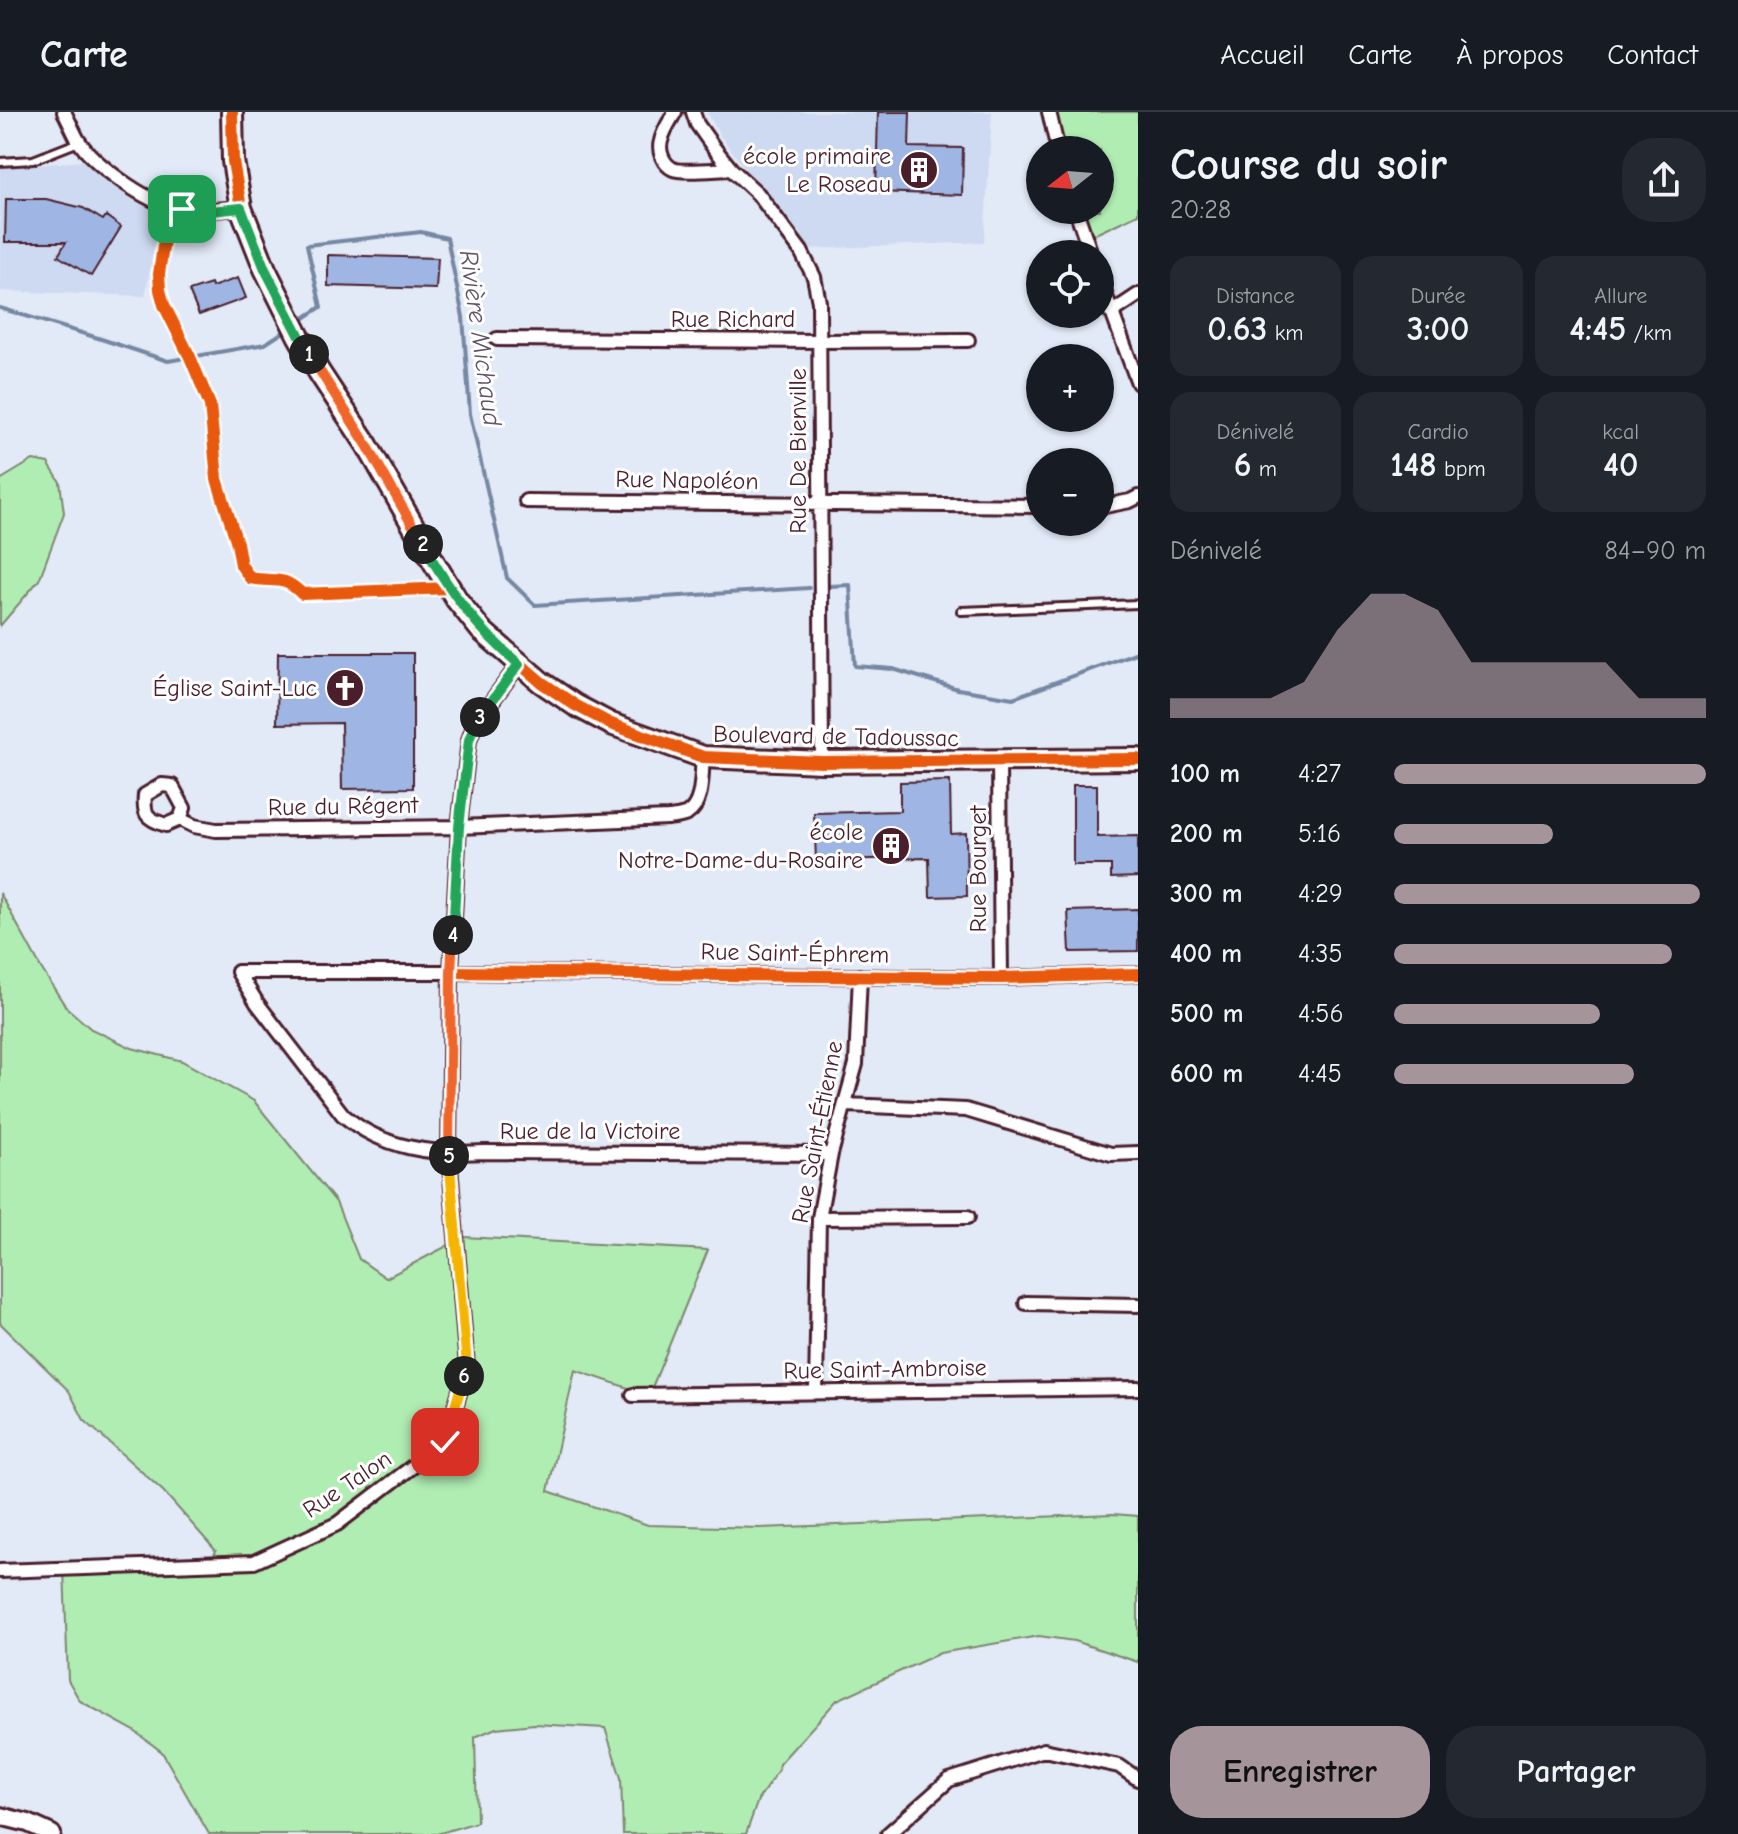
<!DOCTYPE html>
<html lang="fr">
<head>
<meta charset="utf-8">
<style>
  :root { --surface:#171b24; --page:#242831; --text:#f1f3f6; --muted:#9ea1a6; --line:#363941; --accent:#a6949b }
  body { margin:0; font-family:"Comic Neue",sans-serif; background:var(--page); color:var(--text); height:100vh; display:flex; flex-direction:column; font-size:30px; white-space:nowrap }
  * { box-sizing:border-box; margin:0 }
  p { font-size:26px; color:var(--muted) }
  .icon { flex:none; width:44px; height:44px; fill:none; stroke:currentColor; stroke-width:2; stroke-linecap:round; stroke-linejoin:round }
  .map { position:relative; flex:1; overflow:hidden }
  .details { display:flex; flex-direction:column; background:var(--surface); width:600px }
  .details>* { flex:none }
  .needle { width:52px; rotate:253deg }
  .controls { position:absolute; left:1026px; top:24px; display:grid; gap:16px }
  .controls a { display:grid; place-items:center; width:88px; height:88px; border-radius:50%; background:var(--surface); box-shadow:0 2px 6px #0004; font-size:40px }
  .pin { position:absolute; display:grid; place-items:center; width:68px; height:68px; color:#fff; margin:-34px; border-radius:16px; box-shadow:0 4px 12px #0006 }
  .km { position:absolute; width:40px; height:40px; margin:-20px; border-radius:50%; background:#222; color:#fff; font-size:22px; line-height:40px; text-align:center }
  .round { display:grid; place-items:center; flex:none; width:84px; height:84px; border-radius:32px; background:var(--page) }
  .summary { display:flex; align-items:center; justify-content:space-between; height:136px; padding:0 32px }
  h1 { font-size:44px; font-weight:800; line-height:60px }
  .stats { display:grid; grid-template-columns:repeat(3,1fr); gap:12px; height:136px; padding:8px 32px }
  .stats div { display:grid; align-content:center; border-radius:20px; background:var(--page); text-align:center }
  .stats b { font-size:34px; font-weight:800 }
  .stats small { font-size:22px; font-weight:400 }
  .stats p { font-size:22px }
  .chart { height:224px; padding:16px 32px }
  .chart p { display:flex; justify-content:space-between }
  .chart svg { width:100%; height:144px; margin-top:8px; fill:var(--accent); opacity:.7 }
  .button { display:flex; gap:16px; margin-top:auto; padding:16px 32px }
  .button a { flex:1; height:92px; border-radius:32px; background:var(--accent); color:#111; font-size:32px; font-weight:800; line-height:92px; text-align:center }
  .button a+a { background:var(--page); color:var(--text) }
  ul { padding:0 32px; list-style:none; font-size:26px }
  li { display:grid; grid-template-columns:128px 96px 1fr; align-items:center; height:60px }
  li i { height:20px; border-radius:10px; background:var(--accent) }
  header { display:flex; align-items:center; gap:48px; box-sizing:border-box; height:112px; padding:0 40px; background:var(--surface); border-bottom:2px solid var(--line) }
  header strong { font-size:38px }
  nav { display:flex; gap:44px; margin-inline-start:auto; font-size:28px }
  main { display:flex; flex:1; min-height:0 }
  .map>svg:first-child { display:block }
  .built { fill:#cedaf1 }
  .green { fill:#b0edb3; stroke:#7d866f; stroke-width:2 }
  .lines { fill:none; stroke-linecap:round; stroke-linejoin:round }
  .stream { stroke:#7587a2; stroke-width:4 }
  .building { fill:#9fb6e4; stroke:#4a1f2b; stroke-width:2 }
  .service-casing { stroke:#4a1f2b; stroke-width:12 }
  .minor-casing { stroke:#4a1f2b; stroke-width:18 }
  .tertiary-casing { stroke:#4a1f2b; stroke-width:22 }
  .primary-casing { stroke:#4a1f2b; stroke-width:26 }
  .service { stroke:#fff; stroke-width:6 }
  .minor { stroke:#fff; stroke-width:12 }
  .tertiary { stroke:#fff; stroke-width:16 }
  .primary { stroke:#fff; stroke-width:20 }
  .cycleway-casing { stroke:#fff; stroke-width:17 }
  .cycleway { stroke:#e8590c; stroke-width:12 }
  .split-1-casing { stroke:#fff; stroke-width:16 }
  .split-2-casing { stroke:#fff; stroke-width:16 }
  .split-3-casing { stroke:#fff; stroke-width:16 }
  .split-4-casing { stroke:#fff; stroke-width:16 }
  .split-5-casing { stroke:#fff; stroke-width:16 }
  .split-6-casing { stroke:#fff; stroke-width:16 }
  .split-7-casing { stroke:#fff; stroke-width:16 }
  .split-1 { stroke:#22a559; stroke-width:10 }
  .split-2 { stroke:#f0652b; stroke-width:10 }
  .split-3 { stroke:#22a559; stroke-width:10 }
  .split-4 { stroke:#22a559; stroke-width:10 }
  .split-5 { stroke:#f0652b; stroke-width:10 }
  .split-6 { stroke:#f5b400; stroke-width:10 }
  .split-7 { stroke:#f5b400; stroke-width:10 }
  .labels { text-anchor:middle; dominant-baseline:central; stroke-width:6; stroke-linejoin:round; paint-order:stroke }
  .poi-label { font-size:24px; fill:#4a1f2b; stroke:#fff; text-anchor:end }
  .street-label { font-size:24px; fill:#4a1f2b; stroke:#fff }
  .water-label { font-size:26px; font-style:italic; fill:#605366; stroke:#fff }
</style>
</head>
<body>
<header>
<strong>Carte</strong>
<nav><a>Accueil</a><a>Carte</a><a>À propos</a><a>Contact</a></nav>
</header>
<main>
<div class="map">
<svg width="1138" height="1722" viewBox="0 0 1138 1722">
  <rect width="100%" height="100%" fill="#e2e9f7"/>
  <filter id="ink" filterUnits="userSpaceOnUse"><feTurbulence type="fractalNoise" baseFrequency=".0125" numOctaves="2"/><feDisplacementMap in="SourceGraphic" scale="16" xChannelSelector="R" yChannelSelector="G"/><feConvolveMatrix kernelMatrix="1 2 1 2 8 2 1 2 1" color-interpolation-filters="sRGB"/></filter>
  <g filter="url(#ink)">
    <!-- built -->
    <path class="built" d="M707,0H992L984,130L805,137L720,23Z
      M83,49L160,100L145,184L0,179V56Z"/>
    <!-- green -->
    <path class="green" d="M1055,0H1138V102L1087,126L1080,98H1100V38H1065Z
      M33,348L48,351L60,370L64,401L39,468L0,514V368Z
      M0,781L41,856L66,895L91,917L132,936L182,949L254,989L336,1090L359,1147L386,1166L464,1125L708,1138L649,1283L575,1258L548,1379L648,1413L760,1416L1113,1402L1138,1404V1550L1074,1529L1039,1524L940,1541L837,1588L779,1652L778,1658L758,1688L746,1722H623L621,1666L605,1616L534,1612L496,1616L475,1625L477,1710L437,1722H209L162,1640L133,1618L80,1589L68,1568L64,1455L195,1452L213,1445L216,1439L163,1379L84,1308L69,1279L0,1211Z"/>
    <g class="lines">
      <!-- stream -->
      <path class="stream" d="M0,196L98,226L168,249L265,232L288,217
        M298,210L321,195L307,133L421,120L447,126L463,205L470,302L507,466L535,493L809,476
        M830,474L850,473L855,554L893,557L958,577L1013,586L1138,540"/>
    </g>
    <!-- building -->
    <path class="building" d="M878,0H910L909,35L963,36L962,83L876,80Z
      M6,87H46L83,96L103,108L106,104L121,115L91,164L58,144L66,130H5Z
      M328,143L438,146L436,177L328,174Z
      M238,166L246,186L199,203L189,179L211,172L212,175Z
      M278,541H413V676L342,677L341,611L277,612Z
      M950,669L951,722L966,721L967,784L930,785L929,746L816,748L814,701L900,699V670Z
      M1073,673H1097V725L1138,724V765L1111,766V753H1073Z
      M1138,797V839L1070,840L1068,799Z"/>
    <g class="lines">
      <!-- service casing -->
      <g class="service-casing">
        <path id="service" d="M0,50L33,48L79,30
          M961,499L1138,492"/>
      </g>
      <!-- minor casing -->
      <g class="minor-casing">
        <path id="minor" d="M64,0C69,9 73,19 78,28C93,52 145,89 173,95C196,100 218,98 241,96
          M675,0C670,9 663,19 661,29C658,39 663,52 673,57C681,61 720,57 731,57
          M693,0L697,12L714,36L731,57L758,82L801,139L814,165L819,190L822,650
          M1049,0L1058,38
          M1076,98L1091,142
          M1100,168L1138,271
          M1111,201L1138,183
          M497,227L820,229L968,228
          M526,389L1040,394
          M1100,395L1130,389L1138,385
          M999,649L1001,866
          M162,673L172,674L184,696L180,707L166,713C147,707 143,703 145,683Z
          M180,707L194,714L216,718L459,715L668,706C674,705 681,705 687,702C704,692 701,661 703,645
          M238,860H451L1001,866L1138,862
          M238,860L257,891L343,1003C383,1037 433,1043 484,1040L831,1042
          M846,993L966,998L1111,1042L1138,1041
          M819,1106L968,1105
          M1026,1191L1138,1193
          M816,1280L819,1106L831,1042L856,952L860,864
          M633,1283L1138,1276
          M0,1459L254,1450L337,1412L445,1330L467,1254L449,1042L451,860L459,715L469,628L475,612L519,552
          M888,1722L949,1668L1044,1638L1119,1654L1138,1667"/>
      </g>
      <!-- tertiary casing -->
      <g class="tertiary-casing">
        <path id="tertiary" d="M0,1704L28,1711L52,1722"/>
      </g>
      <!-- primary casing -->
      <g class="primary-casing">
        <path id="primary" d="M232,0L233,49L241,96L265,157L298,223L319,260L367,333L435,452L457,488L481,518L541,570L575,593L611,612L703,645L822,650L1138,647"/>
      </g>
      <!-- service -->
      <use href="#service" class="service"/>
      <!-- minor -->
      <use href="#minor" class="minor"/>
      <!-- tertiary -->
      <use href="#tertiary" class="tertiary"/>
      <!-- primary -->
      <use href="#primary" class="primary"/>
      <!-- cycleway casing -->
      <g class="cycleway-casing">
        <path id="cycleway" d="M232,0L233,49L241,96L265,157L298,223L319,260L367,333L435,452L457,488L481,518L541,570L575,593L611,612L703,645L822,650L1138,647
          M169,94L159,162L160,178L164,193L190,245L210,293L217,367L237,431L241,453L250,466C275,471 282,462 302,482L449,476
          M451,860L1001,866L1138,862"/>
      </g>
      <!-- cycleway -->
      <use href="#cycleway" class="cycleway"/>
    </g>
  </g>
  <g class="lines" filter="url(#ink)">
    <!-- split-1 casing -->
    <g class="split-1-casing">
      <path id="split-1" d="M182,97L211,99L241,96L265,157L309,242"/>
    </g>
    <!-- split-2 casing -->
    <g class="split-2-casing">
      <path id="split-2" d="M309,242L367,333L423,432"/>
    </g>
    <!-- split-3 casing -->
    <g class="split-3-casing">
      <path id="split-3" d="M423,432C451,481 476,516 519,552L480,605"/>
    </g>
    <!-- split-4 casing -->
    <g class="split-4-casing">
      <path id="split-4" d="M453,823L459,715L469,628L475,612L480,605"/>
    </g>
    <!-- split-5 casing -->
    <g class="split-5-casing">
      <path id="split-5" d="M449,1044L451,860L453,823"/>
    </g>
    <!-- split-6 casing -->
    <g class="split-6-casing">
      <path id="split-6" d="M449,1044L467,1254L464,1264"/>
    </g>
    <!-- split-7 casing -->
    <g class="split-7-casing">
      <path id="split-7" d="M445,1330L464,1264"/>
    </g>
    <!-- split-1 -->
    <use href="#split-1" class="split-1"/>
    <!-- split-2 -->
    <use href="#split-2" class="split-2"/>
    <!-- split-3 -->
    <use href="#split-3" class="split-3"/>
    <!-- split-4 -->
    <use href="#split-4" class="split-4"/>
    <!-- split-5 -->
    <use href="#split-5" class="split-5"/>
    <!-- split-6 -->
    <use href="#split-6" class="split-6"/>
    <!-- split-7 -->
    <use href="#split-7" class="split-7"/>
  </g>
  <!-- icons -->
  <defs>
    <g id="building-disc" transform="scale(2)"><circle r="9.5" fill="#4a1f2b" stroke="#fff"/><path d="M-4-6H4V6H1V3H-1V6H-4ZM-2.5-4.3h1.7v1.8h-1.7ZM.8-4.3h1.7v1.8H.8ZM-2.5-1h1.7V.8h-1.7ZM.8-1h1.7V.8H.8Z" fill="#fff"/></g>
    <g id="church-disc" transform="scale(2)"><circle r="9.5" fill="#4a1f2b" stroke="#fff"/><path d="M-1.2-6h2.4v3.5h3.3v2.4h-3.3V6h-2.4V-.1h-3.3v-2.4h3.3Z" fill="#fff"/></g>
  </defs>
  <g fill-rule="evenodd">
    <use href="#building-disc" x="919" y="58"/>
    <use href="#church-disc" x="345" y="576"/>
    <use href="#building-disc" x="891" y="734"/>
  </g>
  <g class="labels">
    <!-- poi labels -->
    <g class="poi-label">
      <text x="891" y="44">école primaire<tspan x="891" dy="28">Le Roseau</tspan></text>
      <text x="317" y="576">Église Saint-Luc</text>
      <text x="863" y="720">école<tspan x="863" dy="28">Notre-Dame-du-Rosaire</tspan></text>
    </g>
    <!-- street labels -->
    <g class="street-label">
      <text x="733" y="207">Rue Richard</text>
      <text transform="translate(798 339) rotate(-90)">Rue De Bienville</text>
      <text transform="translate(687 368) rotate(1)">Rue Napoléon</text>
      <text transform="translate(836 624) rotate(1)">Boulevard de Tadoussac</text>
      <text transform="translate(343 694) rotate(-1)">Rue du Régent</text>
      <text transform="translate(978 757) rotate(-90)">Rue Bourget</text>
      <text transform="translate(795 841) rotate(1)">Rue Saint-Éphrem</text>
      <text x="590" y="1019">Rue de la Victoire</text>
      <text transform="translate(817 1020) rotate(-79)">Rue Saint-Étienne</text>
      <text transform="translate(885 1257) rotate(-1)">Rue Saint-Ambroise</text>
      <text transform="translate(347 1372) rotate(-34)">Rue Talon</text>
    </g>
    <!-- water labels -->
    <g class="water-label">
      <text transform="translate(480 226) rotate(82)">Rivière Michaud</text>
    </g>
  </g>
</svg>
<div class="controls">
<a><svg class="needle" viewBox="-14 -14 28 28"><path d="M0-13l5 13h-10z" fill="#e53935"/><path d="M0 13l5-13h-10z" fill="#9ea1a6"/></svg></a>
<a><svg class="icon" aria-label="locate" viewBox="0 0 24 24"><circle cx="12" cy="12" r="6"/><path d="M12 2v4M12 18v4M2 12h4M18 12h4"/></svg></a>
<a>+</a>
<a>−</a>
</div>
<div class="pin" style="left:182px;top:97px;background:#1e9e55"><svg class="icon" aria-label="arrive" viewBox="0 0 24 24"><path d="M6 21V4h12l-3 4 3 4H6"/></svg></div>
<div class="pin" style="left:445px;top:1330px;background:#d93025"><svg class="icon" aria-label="check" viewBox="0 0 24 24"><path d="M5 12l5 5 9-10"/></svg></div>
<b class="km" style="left:309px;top:242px">1</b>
<b class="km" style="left:423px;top:432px">2</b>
<b class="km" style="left:480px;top:605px">3</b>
<b class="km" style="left:453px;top:823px">4</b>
<b class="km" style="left:449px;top:1044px">5</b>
<b class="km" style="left:464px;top:1264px">6</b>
</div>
<section class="details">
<div class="summary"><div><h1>Course du soir</h1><p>20:28</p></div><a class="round"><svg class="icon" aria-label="share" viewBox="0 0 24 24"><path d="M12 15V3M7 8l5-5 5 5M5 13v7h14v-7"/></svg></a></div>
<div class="stats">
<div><p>Distance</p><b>0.63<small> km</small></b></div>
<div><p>Durée</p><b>3:00</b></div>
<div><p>Allure</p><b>4:45<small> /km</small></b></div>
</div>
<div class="stats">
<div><p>Dénivelé</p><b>6<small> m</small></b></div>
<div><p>Cardio</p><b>148<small> bpm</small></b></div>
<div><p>kcal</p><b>40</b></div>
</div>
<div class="chart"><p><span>Dénivelé</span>84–90 m</p>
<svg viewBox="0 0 160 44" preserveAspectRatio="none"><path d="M0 44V38L10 38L20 38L30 38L40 33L50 17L60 6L70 6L80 11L90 27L100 27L110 27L120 27L130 27L140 38L150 38L160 38V44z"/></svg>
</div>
<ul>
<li><b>100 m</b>4:27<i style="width:100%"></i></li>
<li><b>200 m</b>5:16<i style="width:51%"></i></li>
<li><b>300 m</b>4:29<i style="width:98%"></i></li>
<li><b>400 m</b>4:35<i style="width:89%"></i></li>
<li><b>500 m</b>4:56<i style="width:66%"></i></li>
<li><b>600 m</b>4:45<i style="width:77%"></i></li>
</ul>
<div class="button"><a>Enregistrer</a><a>Partager</a></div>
</section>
</main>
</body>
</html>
